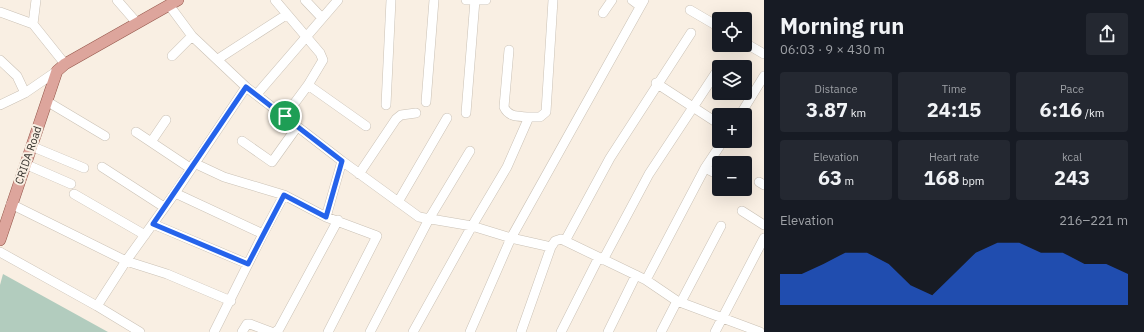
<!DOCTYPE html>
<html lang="en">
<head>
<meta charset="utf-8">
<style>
  :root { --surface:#171b24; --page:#242831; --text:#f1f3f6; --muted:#9ea1a6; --accent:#2563eb }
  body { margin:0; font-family:"IBM Plex Sans",sans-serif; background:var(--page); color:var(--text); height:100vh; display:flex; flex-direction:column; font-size:15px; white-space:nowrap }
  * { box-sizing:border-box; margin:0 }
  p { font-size:13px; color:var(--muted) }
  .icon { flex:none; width:22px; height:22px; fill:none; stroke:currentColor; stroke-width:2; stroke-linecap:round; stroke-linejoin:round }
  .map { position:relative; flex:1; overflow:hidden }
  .drawer { display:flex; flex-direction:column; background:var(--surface); width:380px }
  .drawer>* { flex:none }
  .tools { position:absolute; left:712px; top:12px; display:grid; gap:8px }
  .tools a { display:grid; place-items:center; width:40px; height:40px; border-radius:4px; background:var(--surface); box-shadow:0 4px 16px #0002; font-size:20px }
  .pin { position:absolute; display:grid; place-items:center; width:34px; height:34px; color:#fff; margin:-17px; border:2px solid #fff; border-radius:50%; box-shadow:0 1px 4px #0007 }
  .round { display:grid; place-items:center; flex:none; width:42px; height:42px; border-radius:4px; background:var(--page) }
  .head { display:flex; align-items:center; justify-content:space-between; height:68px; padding:0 16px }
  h1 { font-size:22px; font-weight:700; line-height:30px }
  .metrics { display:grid; grid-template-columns:repeat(3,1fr); gap:6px; height:68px; padding:4px 16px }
  .metrics div { display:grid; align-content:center; border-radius:4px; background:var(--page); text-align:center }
  .metrics b { font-size:20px; font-weight:700 }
  .metrics small { font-size:11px; font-weight:400 }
  .metrics p { font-size:11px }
  .chart { height:112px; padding:8px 16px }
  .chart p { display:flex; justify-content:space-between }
  .chart svg { width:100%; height:72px; margin-top:4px; fill:var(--accent); opacity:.7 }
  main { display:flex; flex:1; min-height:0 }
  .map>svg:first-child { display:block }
  .green { fill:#b2ccbe }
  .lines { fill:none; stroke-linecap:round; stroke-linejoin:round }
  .minor-casing { stroke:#cac1b5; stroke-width:10 }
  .major-casing { stroke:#94564a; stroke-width:12 }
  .minor { stroke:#fff; stroke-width:9 }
  .major { stroke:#dda59c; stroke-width:11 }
  .route-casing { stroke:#fff; stroke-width:8 }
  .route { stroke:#2563eb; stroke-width:5 }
  .labels { text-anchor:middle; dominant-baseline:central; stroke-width:4; stroke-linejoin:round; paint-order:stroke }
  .street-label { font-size:11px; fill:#36322d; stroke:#f9efe3 }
</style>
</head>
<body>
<main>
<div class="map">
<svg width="764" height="332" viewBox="0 0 764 332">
  <rect width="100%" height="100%" fill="#f9efe3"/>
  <!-- green -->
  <path class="green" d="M3,274L108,332H0V285Z"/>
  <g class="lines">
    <!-- minor casing -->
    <g class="minor-casing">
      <path id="minor" d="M36,0L33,24L65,64
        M117,0L137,23
        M275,0L320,53L323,60L308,85L285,116
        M305,0L322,18
        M466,0H486
        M632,0L640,6
        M169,5L192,36L246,87L342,161L419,217L472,226L511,238L551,247
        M690,10L719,27
        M0,12L33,24
        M603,13L612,0
        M745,43L764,54
        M509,50L504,107C509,118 519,116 529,117
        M172,56L192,36
        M218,59L286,15
        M0,60L17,76L25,93
        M656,83L719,124
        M308,85L366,126
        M257,94L338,0
        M48,102L105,136
        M426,102L434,0
        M0,105L25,93L57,71
        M386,105L391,0
        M466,113L475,0
        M740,115L764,76
        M136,132L190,168
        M242,141L272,162L297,127
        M151,142L166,120
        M31,146L84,168
        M194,163L224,177L284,195L326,217L377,236L328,332
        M25,164L71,184
        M102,167L164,207
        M705,168L719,175
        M359,174L396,119L401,115L416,113
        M759,182L764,185
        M175,193L263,234
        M74,194L145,235
        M398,202L447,118
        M11,204L126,261L167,274L231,301
        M742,211L764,225
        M326,217L342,161
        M153,224L248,264
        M565,241L610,158L691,33
        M0,252L97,306L140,332
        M603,260L649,174L717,71
        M646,280L705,168L723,141
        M681,302L721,226
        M97,306L126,261L175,193L246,87
        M214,332L263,234L284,195
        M242,332L247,324H250L271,332
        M275,332L279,329L338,220
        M370,332L429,219L470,151
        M413,332L472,226L507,167L529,117H540L546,112L553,0
        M470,332L511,238L644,0
        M521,332L551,247L555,241L561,239L646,280L677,301L760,332
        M561,332L598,259
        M608,332L636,275
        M661,332L677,301
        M715,332L764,238"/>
    </g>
    <!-- major casing -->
    <g class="major-casing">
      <path id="major" d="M0,240L57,71L65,64L178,0"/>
    </g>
    <!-- minor -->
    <use href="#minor" class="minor"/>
    <!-- major -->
    <use href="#major" class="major"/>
  </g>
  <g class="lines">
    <!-- route casing -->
    <g class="route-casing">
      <path id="route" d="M246,87L342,161L326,217L284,195L248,264L153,224Z"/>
    </g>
    <!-- route -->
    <use href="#route" class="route"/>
  </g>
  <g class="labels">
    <!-- street labels -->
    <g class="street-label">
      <text transform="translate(28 155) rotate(-71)">CRIDA Road</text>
    </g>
  </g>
</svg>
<div class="tools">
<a><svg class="icon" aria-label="locate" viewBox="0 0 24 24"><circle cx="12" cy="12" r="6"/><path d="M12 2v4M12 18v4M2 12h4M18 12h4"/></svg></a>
<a><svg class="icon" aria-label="layers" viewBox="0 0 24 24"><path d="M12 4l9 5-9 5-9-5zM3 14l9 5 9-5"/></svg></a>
<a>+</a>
<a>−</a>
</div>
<div class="pin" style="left:285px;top:116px;background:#1e9e55"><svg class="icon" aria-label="arrive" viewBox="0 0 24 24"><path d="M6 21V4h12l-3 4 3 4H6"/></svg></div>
</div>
<section class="drawer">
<div class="head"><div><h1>Morning run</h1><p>06:03 · 9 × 430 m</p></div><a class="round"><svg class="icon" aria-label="share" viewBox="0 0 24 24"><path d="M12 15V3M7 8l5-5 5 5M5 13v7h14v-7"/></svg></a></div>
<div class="metrics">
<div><p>Distance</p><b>3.87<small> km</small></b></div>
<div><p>Time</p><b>24:15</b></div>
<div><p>Pace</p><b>6:16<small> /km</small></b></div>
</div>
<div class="metrics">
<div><p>Elevation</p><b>63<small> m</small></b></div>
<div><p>Heart rate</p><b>168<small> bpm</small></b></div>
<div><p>kcal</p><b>243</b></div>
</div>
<div class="chart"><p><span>Elevation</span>216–221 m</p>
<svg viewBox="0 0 160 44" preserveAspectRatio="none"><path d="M0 44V25L10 25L20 19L30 12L40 12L50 19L60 32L70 38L80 25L90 12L100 6L110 6L120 12L130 12L140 19L150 19L160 25V44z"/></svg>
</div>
</section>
</main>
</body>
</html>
